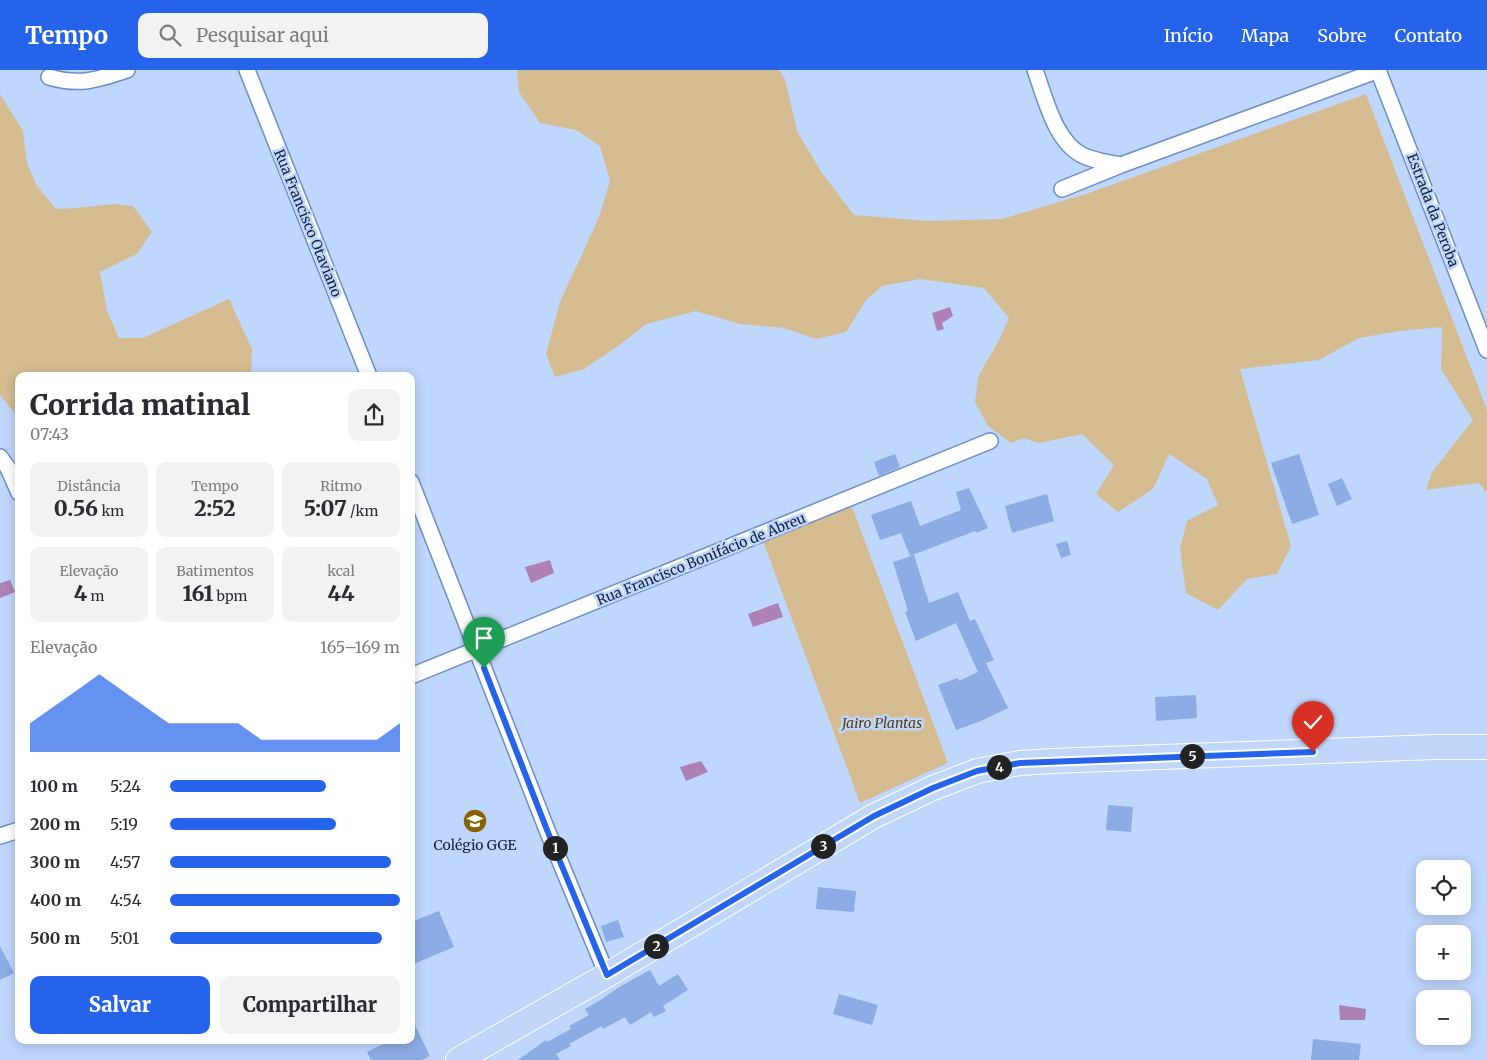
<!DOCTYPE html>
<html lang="pt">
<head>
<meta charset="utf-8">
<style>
  :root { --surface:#fff; --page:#f2f2f3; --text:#2b2b33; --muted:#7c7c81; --accent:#2563eb }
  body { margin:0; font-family:Merriweather,serif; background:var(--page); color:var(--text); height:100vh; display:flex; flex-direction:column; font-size:19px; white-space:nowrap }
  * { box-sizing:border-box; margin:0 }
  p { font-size:16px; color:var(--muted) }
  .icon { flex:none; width:28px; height:28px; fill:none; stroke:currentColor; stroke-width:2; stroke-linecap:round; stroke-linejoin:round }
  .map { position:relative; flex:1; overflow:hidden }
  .details { position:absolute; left:15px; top:302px; width:400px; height:672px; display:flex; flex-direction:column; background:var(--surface); border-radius:10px; box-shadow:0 2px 12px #0003 }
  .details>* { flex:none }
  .controls { position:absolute; left:1416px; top:790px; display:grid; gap:10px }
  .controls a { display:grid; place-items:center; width:55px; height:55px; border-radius:10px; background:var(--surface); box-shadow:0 2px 12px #0003; font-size:25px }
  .pin { position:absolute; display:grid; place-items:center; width:42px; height:42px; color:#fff; margin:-51px -21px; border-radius:50% 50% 50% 0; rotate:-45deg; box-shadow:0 0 5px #0007 }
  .pin .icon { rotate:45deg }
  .km { position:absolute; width:25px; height:25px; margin:-12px; border-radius:50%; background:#222; color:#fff; font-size:14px; line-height:25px; text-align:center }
  .round { display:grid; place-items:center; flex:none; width:52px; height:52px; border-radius:10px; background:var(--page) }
  .head { display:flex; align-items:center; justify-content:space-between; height:85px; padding:0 15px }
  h1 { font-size:28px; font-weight:800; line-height:38px }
  .metrics { display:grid; grid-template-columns:repeat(3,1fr); gap:8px; height:85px; padding:5px 15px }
  .metrics div { display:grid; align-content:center; border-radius:10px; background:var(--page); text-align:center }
  .metrics b { font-size:21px; font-weight:800 }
  .metrics small { font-size:14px; font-weight:400 }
  .metrics p { font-size:14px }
  .chart { height:140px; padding:10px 15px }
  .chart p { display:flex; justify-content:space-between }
  .chart svg { width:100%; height:90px; margin-top:5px; fill:var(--accent); opacity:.7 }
  .cta { display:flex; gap:10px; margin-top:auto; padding:10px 15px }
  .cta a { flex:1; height:58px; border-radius:10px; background:var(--accent); color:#fff; font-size:20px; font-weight:800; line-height:58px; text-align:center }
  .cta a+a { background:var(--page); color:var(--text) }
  ul { padding:0 15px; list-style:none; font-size:16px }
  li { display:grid; grid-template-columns:80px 60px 1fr; align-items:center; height:38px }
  li i { height:12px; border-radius:6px; background:var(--accent) }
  header { display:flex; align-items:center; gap:30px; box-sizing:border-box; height:70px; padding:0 25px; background:var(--accent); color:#fff }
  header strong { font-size:24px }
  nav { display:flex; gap:28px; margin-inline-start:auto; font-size:18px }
  .search { width:350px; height:45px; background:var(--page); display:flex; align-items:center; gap:12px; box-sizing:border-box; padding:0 18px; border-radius:10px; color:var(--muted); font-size:19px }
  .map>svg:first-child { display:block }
  .green { fill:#d5bc90 }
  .water { fill:#ad81b5 }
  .building { fill:#8cace5 }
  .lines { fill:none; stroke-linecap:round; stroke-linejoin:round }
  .street-casing { stroke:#6b8dca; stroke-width:18 }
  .primary-casing { stroke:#fff; stroke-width:26 }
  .street { stroke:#fff; stroke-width:15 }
  .primary { stroke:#c0d6fb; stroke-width:24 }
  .route-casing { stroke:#fff; stroke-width:10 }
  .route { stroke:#2563eb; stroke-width:6 }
  .labels { text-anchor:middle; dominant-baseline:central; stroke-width:5; stroke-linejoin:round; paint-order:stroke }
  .street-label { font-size:14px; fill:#15223a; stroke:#bfd6fd }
  .park-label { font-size:14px; font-style:italic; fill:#563e0a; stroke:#bfd6fd }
  .poi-label { font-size:14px; fill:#15223a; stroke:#bfd6fd }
</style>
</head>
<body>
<header>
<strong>Tempo</strong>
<div class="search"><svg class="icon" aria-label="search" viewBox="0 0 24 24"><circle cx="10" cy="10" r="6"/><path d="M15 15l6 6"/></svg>Pesquisar aqui</div>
<nav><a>Início</a><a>Mapa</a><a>Sobre</a><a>Contato</a></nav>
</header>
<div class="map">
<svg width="1487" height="990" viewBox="0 0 1487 990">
  <rect width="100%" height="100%" fill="#bfd6fd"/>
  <!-- green -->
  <path class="green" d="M517,0H779L785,9L797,61L822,103L854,145L927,151L1002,149L1086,124L1366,24L1487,340V423L1479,413L1426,420L1432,402L1473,350L1441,299L1442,257L1399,261L1359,268L1319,290L1240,299L1291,476L1277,504L1247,509L1218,540L1186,523L1180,478L1187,451L1218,435L1207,409L1169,384L1153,419L1118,442L1096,424L1114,395L1082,364L1039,373L1024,368L1011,373L988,356L975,332L978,307L999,270L1009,248L984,218L920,209L882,216L866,230L846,262L816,269L784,258L740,254L696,241L646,254L621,274L584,299L555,307L546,284L560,232L599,147L610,111L600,76L576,60L540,53L519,22Z
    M0,24L23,61L27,94L37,116L56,139L76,138L114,134L133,136L152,162L137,184L100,202L107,241L119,268H143L229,229L252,279L251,306H19V348L0,325Z
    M852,437L948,693L860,733L763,471Z"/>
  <!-- water -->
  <path class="water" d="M950,237L953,246L942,253L944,259L937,261L932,243Z
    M550,490L554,503L531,513L525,497Z
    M10,510L15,522L0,528V513Z
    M778,533L783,547L753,557L748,544Z
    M701,691L708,702L686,711L680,697Z
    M1339,935L1366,939L1365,950H1340Z"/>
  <!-- building -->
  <path class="building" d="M895,384L900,397L879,406L874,392Z
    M1299,384L1319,445L1292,454L1271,393Z
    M1342,408L1352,429L1337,436L1328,414Z
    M969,418L988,458L976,463L975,461L910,486L901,463L880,470L871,445L911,431L920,456L961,440L956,422Z
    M1047,424L1054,451L1012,463L1005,436Z
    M1067,471L1071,485L1061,488L1056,474Z
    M914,485L929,533L958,522L970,551L975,549L994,590L986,593L1008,638L981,651L956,660L938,615L958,608L959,611L978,602L956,553L916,571L905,542L908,541L893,492Z
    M1196,625L1197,648L1156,651L1155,627Z
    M1108,735L1133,737L1131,762L1106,760Z
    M818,817L856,821L854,842L816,839Z
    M439,841L454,877L411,895V852Z
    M618,850L624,867L606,872L601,856Z
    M0,876L14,903L0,910Z
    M650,900L659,916L678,904L688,920L663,936L666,941L654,947L651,942L630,955L625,947L603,959L602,956L569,974L571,976L556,984L560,990H518L546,970L547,972L571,959L569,956L589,945L585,939L599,931L621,916Z
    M839,924L878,935L872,955L833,944Z
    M411,947L430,986L422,990H371L367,982L389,971H411Z
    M1313,969L1361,974L1359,990H1311Z"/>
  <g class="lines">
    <!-- street casing -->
    <g class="street-casing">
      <path id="street" d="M247,0L369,306
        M1035,0C1045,27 1055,73 1084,86C1096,91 1108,93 1121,95
        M1378,0L1487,280
        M49,7C80,16 97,10 127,0
        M1062,119L1121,95L1379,0
        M0,387L8,398L19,423
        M411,412L547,760L607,905
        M411,606L990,371
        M0,766L19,760"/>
    </g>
    <!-- primary casing -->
    <g class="primary-casing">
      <path id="primary" d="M458,990L607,905L874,746L933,718L977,701L1020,693L1051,691L1435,677H1487"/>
    </g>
    <!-- street -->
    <use href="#street" class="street"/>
    <!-- primary -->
    <use href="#primary" class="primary"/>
  </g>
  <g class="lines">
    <!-- route casing -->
    <g class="route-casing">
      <path id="route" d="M484,598L547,760L607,905L874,746L933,718L977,701L1020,693L1313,682"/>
    </g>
    <!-- route -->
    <use href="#route" class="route"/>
  </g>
  <!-- icons -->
  <defs>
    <g id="school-disc" transform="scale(1.25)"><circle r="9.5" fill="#896200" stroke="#bfd6fd"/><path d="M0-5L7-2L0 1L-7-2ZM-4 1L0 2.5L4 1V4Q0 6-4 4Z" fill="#fff"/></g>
  </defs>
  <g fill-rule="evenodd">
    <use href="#school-disc" x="475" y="751"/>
  </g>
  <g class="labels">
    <!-- street labels -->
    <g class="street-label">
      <text transform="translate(1433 140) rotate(69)">Estrada da Peroba</text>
      <text transform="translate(308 153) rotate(68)">Rua Francisco Otaviano</text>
      <text transform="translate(701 489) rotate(-22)">Rua Francisco Bonifácio de Abreu</text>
    </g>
    <!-- park labels -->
    <g class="park-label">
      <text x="882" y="653">Jairo Plantas</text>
    </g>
    <!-- poi labels -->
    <g class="poi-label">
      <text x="475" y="775">Colégio GGE</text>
    </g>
  </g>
</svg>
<div class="controls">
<a><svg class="icon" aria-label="locate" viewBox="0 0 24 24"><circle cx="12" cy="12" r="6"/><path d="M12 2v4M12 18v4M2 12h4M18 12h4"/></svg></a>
<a>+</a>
<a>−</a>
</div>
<div class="pin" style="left:484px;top:598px;background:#1e9e55"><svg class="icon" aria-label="arrive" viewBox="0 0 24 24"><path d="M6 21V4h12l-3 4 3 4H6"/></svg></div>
<div class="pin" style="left:1313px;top:682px;background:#d93025"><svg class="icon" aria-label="check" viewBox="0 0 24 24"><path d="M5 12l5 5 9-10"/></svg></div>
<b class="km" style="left:555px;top:778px">1</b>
<b class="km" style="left:656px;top:876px">2</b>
<b class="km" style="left:823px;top:776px">3</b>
<b class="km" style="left:999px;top:697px">4</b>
<b class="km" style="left:1192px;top:686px">5</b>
<section class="details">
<div class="head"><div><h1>Corrida matinal</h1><p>07:43</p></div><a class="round"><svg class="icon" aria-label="share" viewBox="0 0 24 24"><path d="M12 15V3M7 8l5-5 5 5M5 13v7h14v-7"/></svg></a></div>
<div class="metrics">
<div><p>Distância</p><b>0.56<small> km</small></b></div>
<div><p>Tempo</p><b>2:52</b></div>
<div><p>Ritmo</p><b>5:07<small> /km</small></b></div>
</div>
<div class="metrics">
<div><p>Elevação</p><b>4<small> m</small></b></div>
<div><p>Batimentos</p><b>161<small> bpm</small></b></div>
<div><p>kcal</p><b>44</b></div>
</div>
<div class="chart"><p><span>Elevação</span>165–169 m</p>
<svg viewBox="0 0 160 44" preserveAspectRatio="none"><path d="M0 44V30L10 22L20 14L30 6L40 14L50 22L60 30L70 30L80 30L90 30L100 38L110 38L120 38L130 38L140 38L150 38L160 30V44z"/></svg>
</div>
<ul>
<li><b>100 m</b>5:24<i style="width:68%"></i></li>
<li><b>200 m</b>5:19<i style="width:72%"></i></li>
<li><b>300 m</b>4:57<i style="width:96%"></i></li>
<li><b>400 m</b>4:54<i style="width:100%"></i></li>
<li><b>500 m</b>5:01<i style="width:92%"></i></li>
</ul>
<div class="cta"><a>Salvar</a><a>Compartilhar</a></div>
</section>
</div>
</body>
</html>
